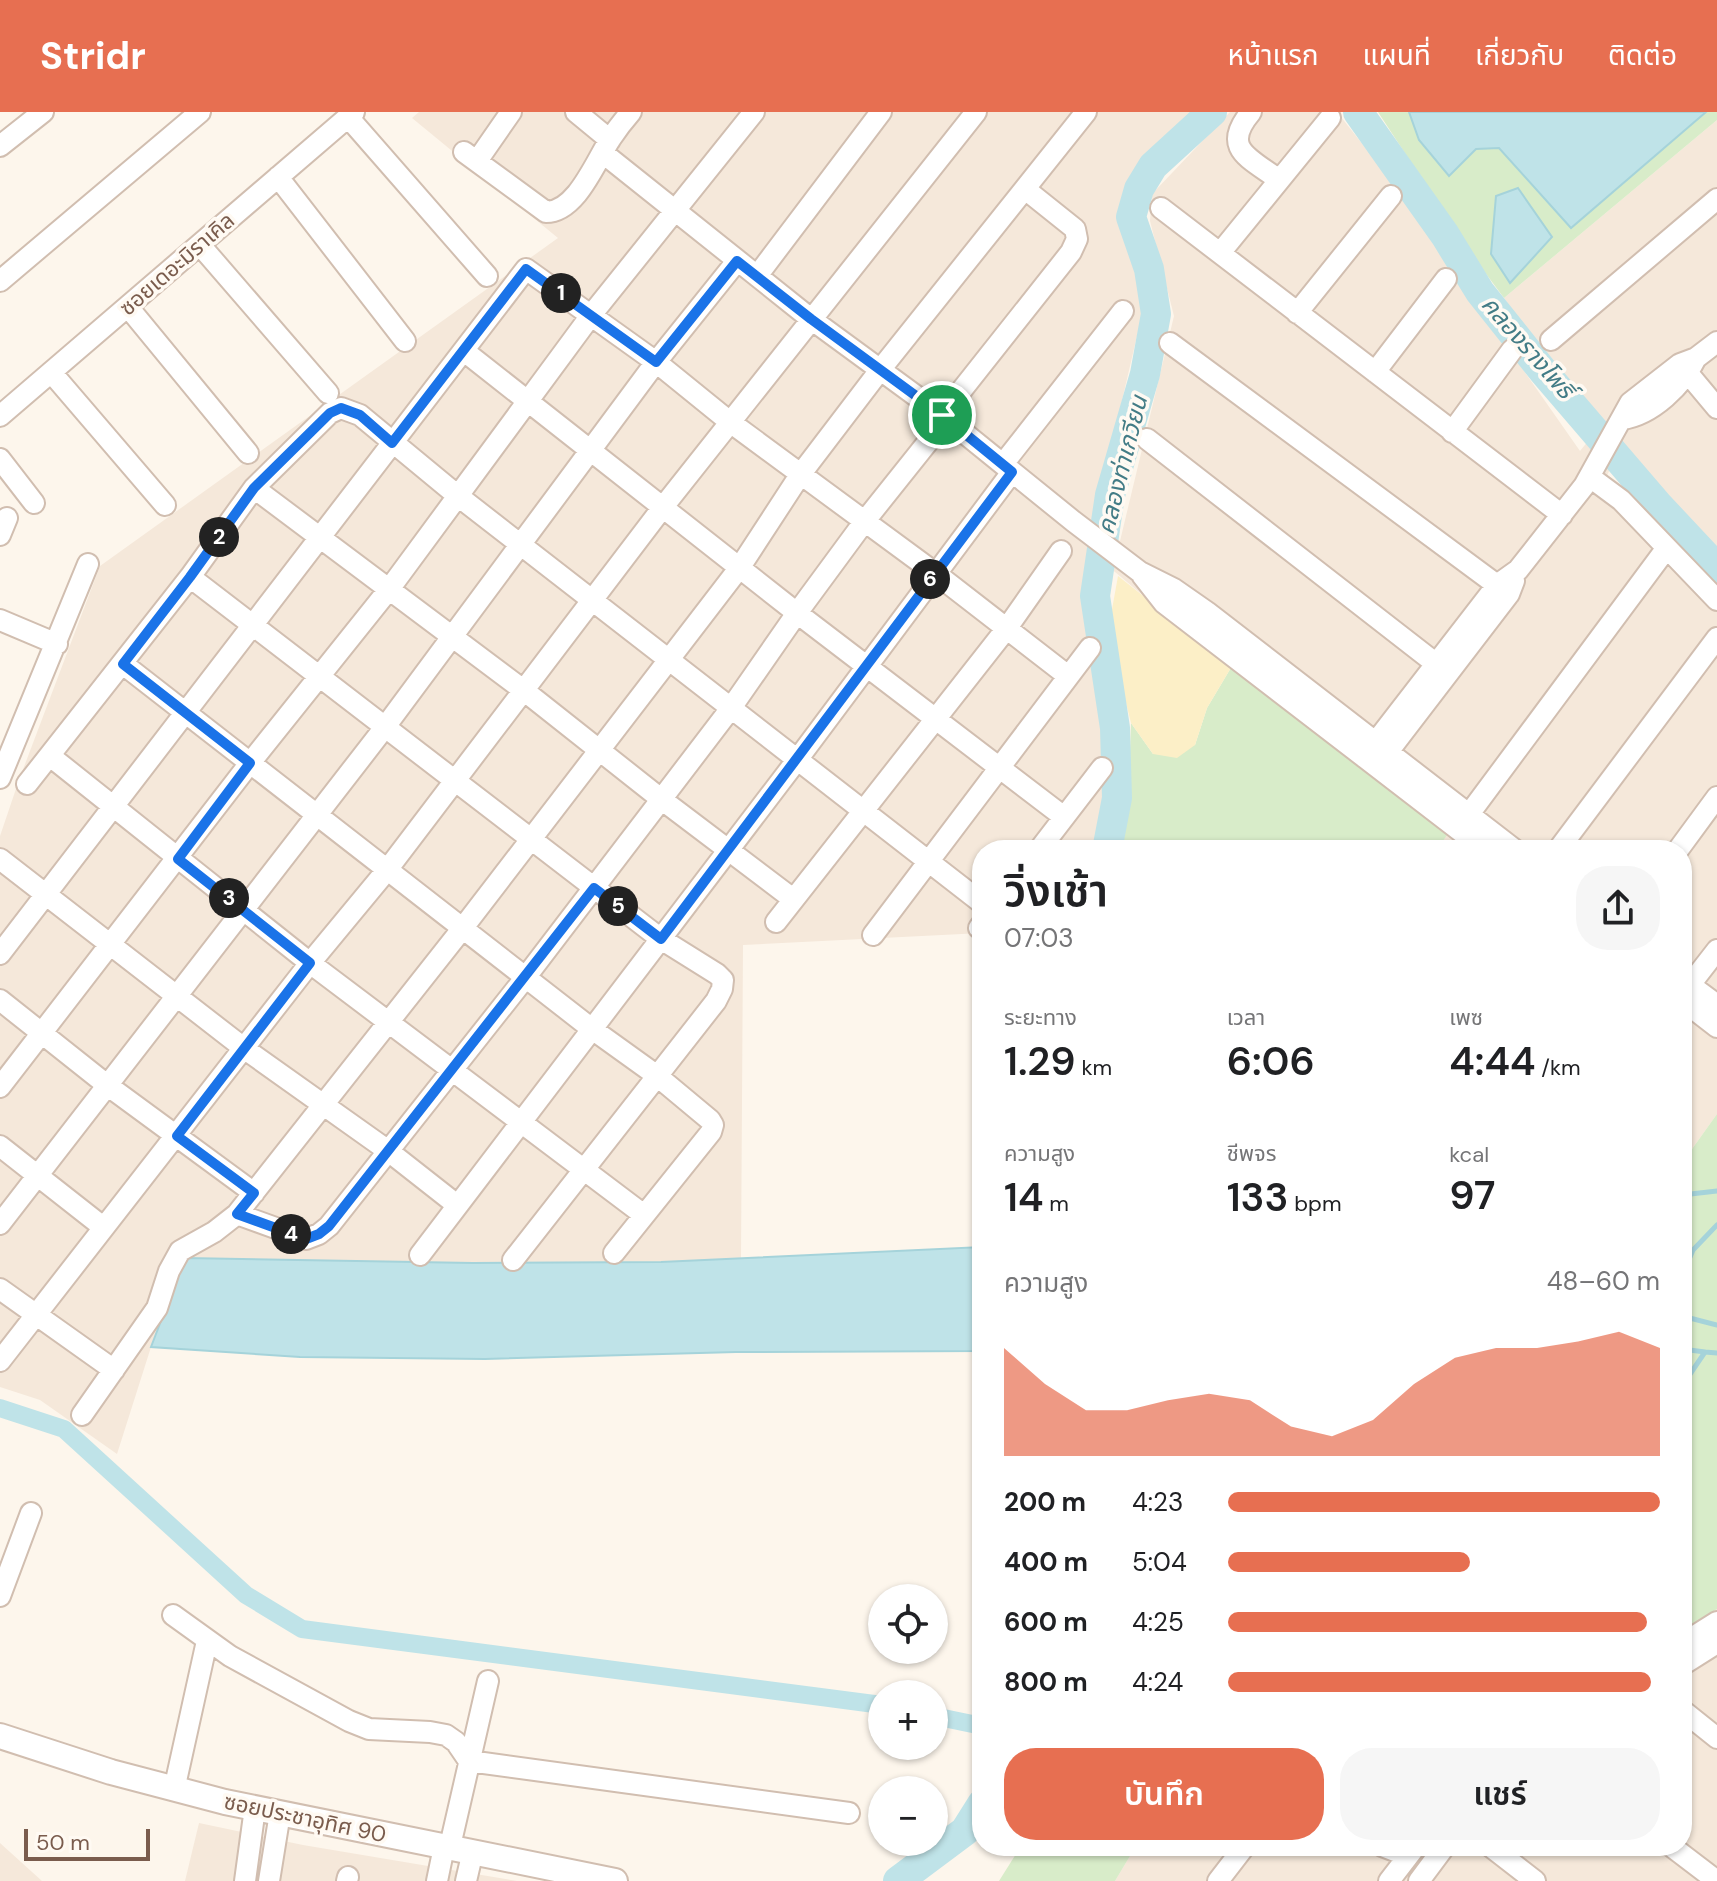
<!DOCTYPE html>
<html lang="th">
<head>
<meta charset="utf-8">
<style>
  :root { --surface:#fff; --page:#f6f6f6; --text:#202124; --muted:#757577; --accent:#e76f51 }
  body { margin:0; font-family:"DM Sans","Noto Sans Thai",sans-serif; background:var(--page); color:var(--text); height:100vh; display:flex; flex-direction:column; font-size:30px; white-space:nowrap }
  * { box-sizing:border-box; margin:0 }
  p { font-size:26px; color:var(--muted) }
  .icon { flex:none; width:44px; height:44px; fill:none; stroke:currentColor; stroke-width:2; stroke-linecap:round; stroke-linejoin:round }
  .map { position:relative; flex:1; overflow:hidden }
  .panel { position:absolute; left:972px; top:728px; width:720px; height:1016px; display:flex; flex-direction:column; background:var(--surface); border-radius:32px; box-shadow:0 2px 6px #0004 }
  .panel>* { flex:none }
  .controls { position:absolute; left:868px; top:1472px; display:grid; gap:16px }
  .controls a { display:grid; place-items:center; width:80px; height:80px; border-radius:50%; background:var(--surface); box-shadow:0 2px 6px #0004; font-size:40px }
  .scale { position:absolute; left:24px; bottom:20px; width:126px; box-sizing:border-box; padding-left:8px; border:4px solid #7a5c4d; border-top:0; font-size:22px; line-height:28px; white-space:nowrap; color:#7a5c4d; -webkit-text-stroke:6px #fffaf3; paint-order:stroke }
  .pin { position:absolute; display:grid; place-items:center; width:68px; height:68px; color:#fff; margin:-34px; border:4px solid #fff; border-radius:50%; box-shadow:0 2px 8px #0007 }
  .km { position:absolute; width:40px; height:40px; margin:-20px; border-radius:50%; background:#222; color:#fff; font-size:22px; line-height:40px; text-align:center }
  .round { display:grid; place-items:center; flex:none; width:84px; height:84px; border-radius:32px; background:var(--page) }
  .headline { display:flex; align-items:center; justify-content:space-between; height:136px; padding:0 32px }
  h1 { font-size:44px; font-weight:600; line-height:60px }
  .metrics { display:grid; grid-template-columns:repeat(3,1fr); gap:12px; height:136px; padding:8px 32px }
  .metrics div { display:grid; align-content:center }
  .metrics b { font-size:40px; font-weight:600 }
  .metrics small { font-size:22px; font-weight:400 }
  .metrics p { font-size:22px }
  .chart { height:224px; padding:16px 32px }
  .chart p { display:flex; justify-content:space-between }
  .chart svg { width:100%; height:144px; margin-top:8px; fill:var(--accent); opacity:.7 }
  .primary-button { display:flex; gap:16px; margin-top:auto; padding:16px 32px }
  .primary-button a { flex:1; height:92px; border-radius:32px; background:var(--accent); color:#fff; font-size:32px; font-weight:600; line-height:92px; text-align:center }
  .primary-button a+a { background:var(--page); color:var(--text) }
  ul { padding:0 32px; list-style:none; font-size:26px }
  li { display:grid; grid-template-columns:128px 96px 1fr; align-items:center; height:60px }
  li i { height:20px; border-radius:10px; background:var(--accent) }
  header { display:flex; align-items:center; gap:48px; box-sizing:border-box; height:112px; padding:0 40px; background:var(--accent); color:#fff }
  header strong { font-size:38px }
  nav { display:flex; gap:44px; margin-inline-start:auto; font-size:28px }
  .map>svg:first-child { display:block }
  .residential { fill:#f5e8da }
  .green { fill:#d8ecc9 }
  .sand { fill:#fcefc7 }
  .water { fill:#bfe3e8; stroke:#a5d3da; stroke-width:2 }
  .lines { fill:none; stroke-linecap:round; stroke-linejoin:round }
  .stream { stroke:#a5d3da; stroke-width:5 }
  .canal { stroke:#bfe3e8; stroke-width:18 }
  .river { stroke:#bfe3e8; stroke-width:30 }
  .minor-casing { stroke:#d1beb0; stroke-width:24 }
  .tertiary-casing { stroke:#d1beb0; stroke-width:28 }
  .minor { stroke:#fff; stroke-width:20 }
  .tertiary { stroke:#fff; stroke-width:24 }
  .route-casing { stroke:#fff; stroke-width:16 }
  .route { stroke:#1a73e8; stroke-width:10 }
  .labels { text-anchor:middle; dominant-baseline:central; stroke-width:7; stroke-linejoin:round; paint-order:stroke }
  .street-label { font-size:22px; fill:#7a5c4d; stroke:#fffaf3 }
  .water-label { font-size:24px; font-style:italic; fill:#437c86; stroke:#fffaf3 }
</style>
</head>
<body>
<header>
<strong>Stridr</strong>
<nav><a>หน้าแรก</a><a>แผนที่</a><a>เกี่ยวกับ</a><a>ติดต่อ</a></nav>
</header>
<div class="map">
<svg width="1717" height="1769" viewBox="0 0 1717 1769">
  <rect width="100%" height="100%" fill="#fdf6ec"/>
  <!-- residential -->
  <path class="residential" d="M419,0H1197L1137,54L1118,108L1143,165V198L1095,405L1120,429L1174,204L1150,109L1152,82L1230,0H1337L1429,116L1433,129L1580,339L1598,317L1504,186L1717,8V436L1620,335L1606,366L1717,481V1002L1682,1051V738H1437L1448,721L1163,500L1091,440L1089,478L1106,585L1111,653L1093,738H982V821L743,833L741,1146L661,1150L473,1151L186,1146L151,1235L117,1342L40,1288L0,1275V724L19,668L100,454L558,126L412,6Z
    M1717,1497V1769H1115L1136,1734H1682V1518Z
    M199,1711L303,1733L517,1769H185Z
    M0,1731L42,1769H0Z"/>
  <!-- green -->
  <path class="green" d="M1378,0H1409L1476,37L1499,36L1571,116L1706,0H1717V8L1504,186L1469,139Z
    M1232,554L1449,720L1437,738H1115L1128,696L1131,611L1153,642L1195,633L1207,596Z
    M1717,1002V1497L1682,1518V1051Z
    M1021,1734H1136L1115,1769H999Z"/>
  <!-- sand -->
  <path class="sand" d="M1118,464L1232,554L1207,596L1195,633L1177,646L1153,642L1131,611L1112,534L1111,503Z"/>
  <!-- water -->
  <path class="water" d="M1409,0H1706L1571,116L1499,36L1476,37L1449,64L1419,28Z
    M1518,76L1552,125L1510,171L1491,142L1496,84Z
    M982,1135V1239L736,1240L485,1247L300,1245L151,1235L185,1146L473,1151L661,1150Z"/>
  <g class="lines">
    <!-- stream -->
    <path class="stream" d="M1682,1083L1717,1079
      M1682,1164L1693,1138L1717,1113
      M1682,1204L1717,1213
      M1682,1237L1705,1240L1682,1274
      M1705,1240L1717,1241"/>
    <!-- canal -->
    <path class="canal" d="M0,1296L64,1317L246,1483L302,1517L882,1593
      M934,1604L982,1614"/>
    <!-- river -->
    <path class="river" d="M1358,0L1445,123L1480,180L1543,259L1658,393L1717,456
      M1107,738L1117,686L1115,616L1095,484L1110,383L1145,262L1156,202L1149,157L1131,105L1139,77L1153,54L1212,0
      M898,1769L965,1719L982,1692"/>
    <!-- minor casing -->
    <g class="minor-casing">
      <path id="minor" d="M576,0L610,28
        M1251,0C1220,37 1250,46 1279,68
        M348,5L487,164
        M0,34L43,0
        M464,40L546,100C577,100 596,48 611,26C617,17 624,8 631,0
        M603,41L811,207L942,303L1073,409L1140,460L1174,477L1207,500L1515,738
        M477,49L511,0
        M278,65L405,229
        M1161,96L1562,403
        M200,133L328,281
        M1220,141L1330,6
        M757,164L881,0
        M0,169L200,0
        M128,195L248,341
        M1297,201L1391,84
        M1551,228L1717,87
        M1170,231L1509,482
        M464,239L797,501L1064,705
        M1681,253L1717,296
        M51,260L165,393
        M1375,260L1446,167
        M942,303L1071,140L1077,127L1075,117L1025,77
        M0,304L354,0
        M1622,307C1652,303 1683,273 1696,246
        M1452,320L1512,238
        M1147,327L1448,561
        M0,347L34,391
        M1003,352L1123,199
        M1590,365L1621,388L1717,488
        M254,376L522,577L661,687L793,787
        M0,423L7,406
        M1142,463L1164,491L1485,738
        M190,465L661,827L717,862L723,868L722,877L716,889L513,1148
        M0,508L57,532
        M123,552L592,917L656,963L710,1008L713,1013L711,1020L614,1141
        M50,644L310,851L644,1103
        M1364,645L1497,473L1518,458L1584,374L1630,291L1680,252L1696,246L1717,230
        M1381,649L1509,482L1514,469
        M0,666L88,452
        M27,672L190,465L254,376L330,301L341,296L360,303L458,384L982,791
        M1461,713L1666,437
        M1039,738L1102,656
        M1558,738L1717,526
        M1678,738L1717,685
        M0,747L245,937L387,1038L457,1093
        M776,810L1007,516L1061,439
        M979,816L982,812
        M873,823L1090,536
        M0,842L526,157L656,250L730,310L935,461L1068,564
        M1682,867L1717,893
        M1682,883L1717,838
        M0,888L107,973L254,1081
        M1682,888L1717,915
        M0,975L250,651L390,476L592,202L754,0
        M0,1034L103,1115
        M237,1102L462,817L740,455L800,363L880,258L1086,0
        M0,1112L385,615L656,250L737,149
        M420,1143L797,648L1012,360
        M0,1177L114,1258
        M0,1249L310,851L387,758L663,395L976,0
        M82,1303L157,1196L169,1159L180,1139L214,1120L237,1102L306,1127L319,1122L329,1114L525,866L731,596L797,501L864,410L947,306
        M0,1484L31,1401
        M173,1503L230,1544L349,1609L369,1617L430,1620L446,1623L456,1630L469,1649L849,1701
        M1682,1532L1717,1510
        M1682,1553L1717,1531
        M1682,1598L1717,1626
        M174,1678L207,1529
        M450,1734L488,1569
        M1382,1734L1408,1744
        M1490,1734L1535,1769
        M1671,1734L1717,1769
        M245,1769L255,1696
        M269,1769L280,1701
        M347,1769L348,1765
        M437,1769L444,1735
        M466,1769L473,1739
        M1218,1769L1245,1734
        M1389,1769L1416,1734
        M1419,1769L1445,1734"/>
    </g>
    <!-- tertiary casing -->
    <g class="tertiary-casing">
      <path id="tertiary" d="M0,1624L111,1660L225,1690L615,1769"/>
    </g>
    <!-- minor -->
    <use href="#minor" class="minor"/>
    <!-- tertiary -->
    <use href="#tertiary" class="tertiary"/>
  </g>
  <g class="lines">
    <!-- route casing -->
    <g class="route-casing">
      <path id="route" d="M737,149L811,207L942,303L1012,360L661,827L594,776L329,1114L319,1122L306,1127L237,1102L254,1081L177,1024L310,851L178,747L250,651L123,552L190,465L254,376L330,301L341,296L360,303L392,331L526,157L656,250Z"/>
    </g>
    <!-- route -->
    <use href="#route" class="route"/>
  </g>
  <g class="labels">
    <!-- street labels -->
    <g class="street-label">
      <text transform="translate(177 152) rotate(-41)">ซอยเดอะมิราเคิล</text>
      <text transform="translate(305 1706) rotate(12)">ซอยประชาอุทิศ 90</text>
    </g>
    <!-- water labels -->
    <g class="water-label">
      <text transform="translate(1528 235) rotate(49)">คลองรางโพธิ์</text>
      <text transform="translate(1122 353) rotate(-76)">คลองท่าเกวียน</text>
    </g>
  </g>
</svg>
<div class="controls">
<a><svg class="icon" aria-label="locate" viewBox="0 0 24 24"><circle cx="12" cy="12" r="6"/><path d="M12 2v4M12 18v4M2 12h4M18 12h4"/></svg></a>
<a>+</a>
<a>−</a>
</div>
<div class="scale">50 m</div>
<div class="pin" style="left:942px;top:303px;background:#1e9e55"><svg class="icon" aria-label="arrive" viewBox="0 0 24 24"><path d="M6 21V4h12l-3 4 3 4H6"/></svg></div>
<b class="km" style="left:561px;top:181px">1</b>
<b class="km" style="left:219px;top:425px">2</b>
<b class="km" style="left:229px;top:786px">3</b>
<b class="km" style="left:291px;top:1122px">4</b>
<b class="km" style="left:618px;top:794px">5</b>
<b class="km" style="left:930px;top:467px">6</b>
<section class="panel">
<div class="headline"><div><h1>วิ่งเช้า</h1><p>07:03</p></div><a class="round"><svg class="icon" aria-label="share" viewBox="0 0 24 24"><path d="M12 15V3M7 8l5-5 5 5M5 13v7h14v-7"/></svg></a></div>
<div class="metrics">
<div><p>ระยะทาง</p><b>1.29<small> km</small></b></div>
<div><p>เวลา</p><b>6:06</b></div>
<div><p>เพซ</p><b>4:44<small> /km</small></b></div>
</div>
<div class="metrics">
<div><p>ความสูง</p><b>14<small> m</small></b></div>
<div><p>ชีพจร</p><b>133<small> bpm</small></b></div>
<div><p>kcal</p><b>97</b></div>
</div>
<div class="chart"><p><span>ความสูง</span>48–60 m</p>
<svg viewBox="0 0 160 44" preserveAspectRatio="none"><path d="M0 44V11L10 22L20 30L30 30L40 27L50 25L60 27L70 35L80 38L90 33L100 22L110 14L120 11L130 11L140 9L150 6L160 11V44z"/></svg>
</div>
<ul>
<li><b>200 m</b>4:23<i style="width:100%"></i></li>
<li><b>400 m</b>5:04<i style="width:56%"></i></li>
<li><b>600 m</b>4:25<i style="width:97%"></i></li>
<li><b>800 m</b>4:24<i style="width:98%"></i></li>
</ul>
<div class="primary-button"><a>บันทึก</a><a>แชร์</a></div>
</section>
</div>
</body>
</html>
